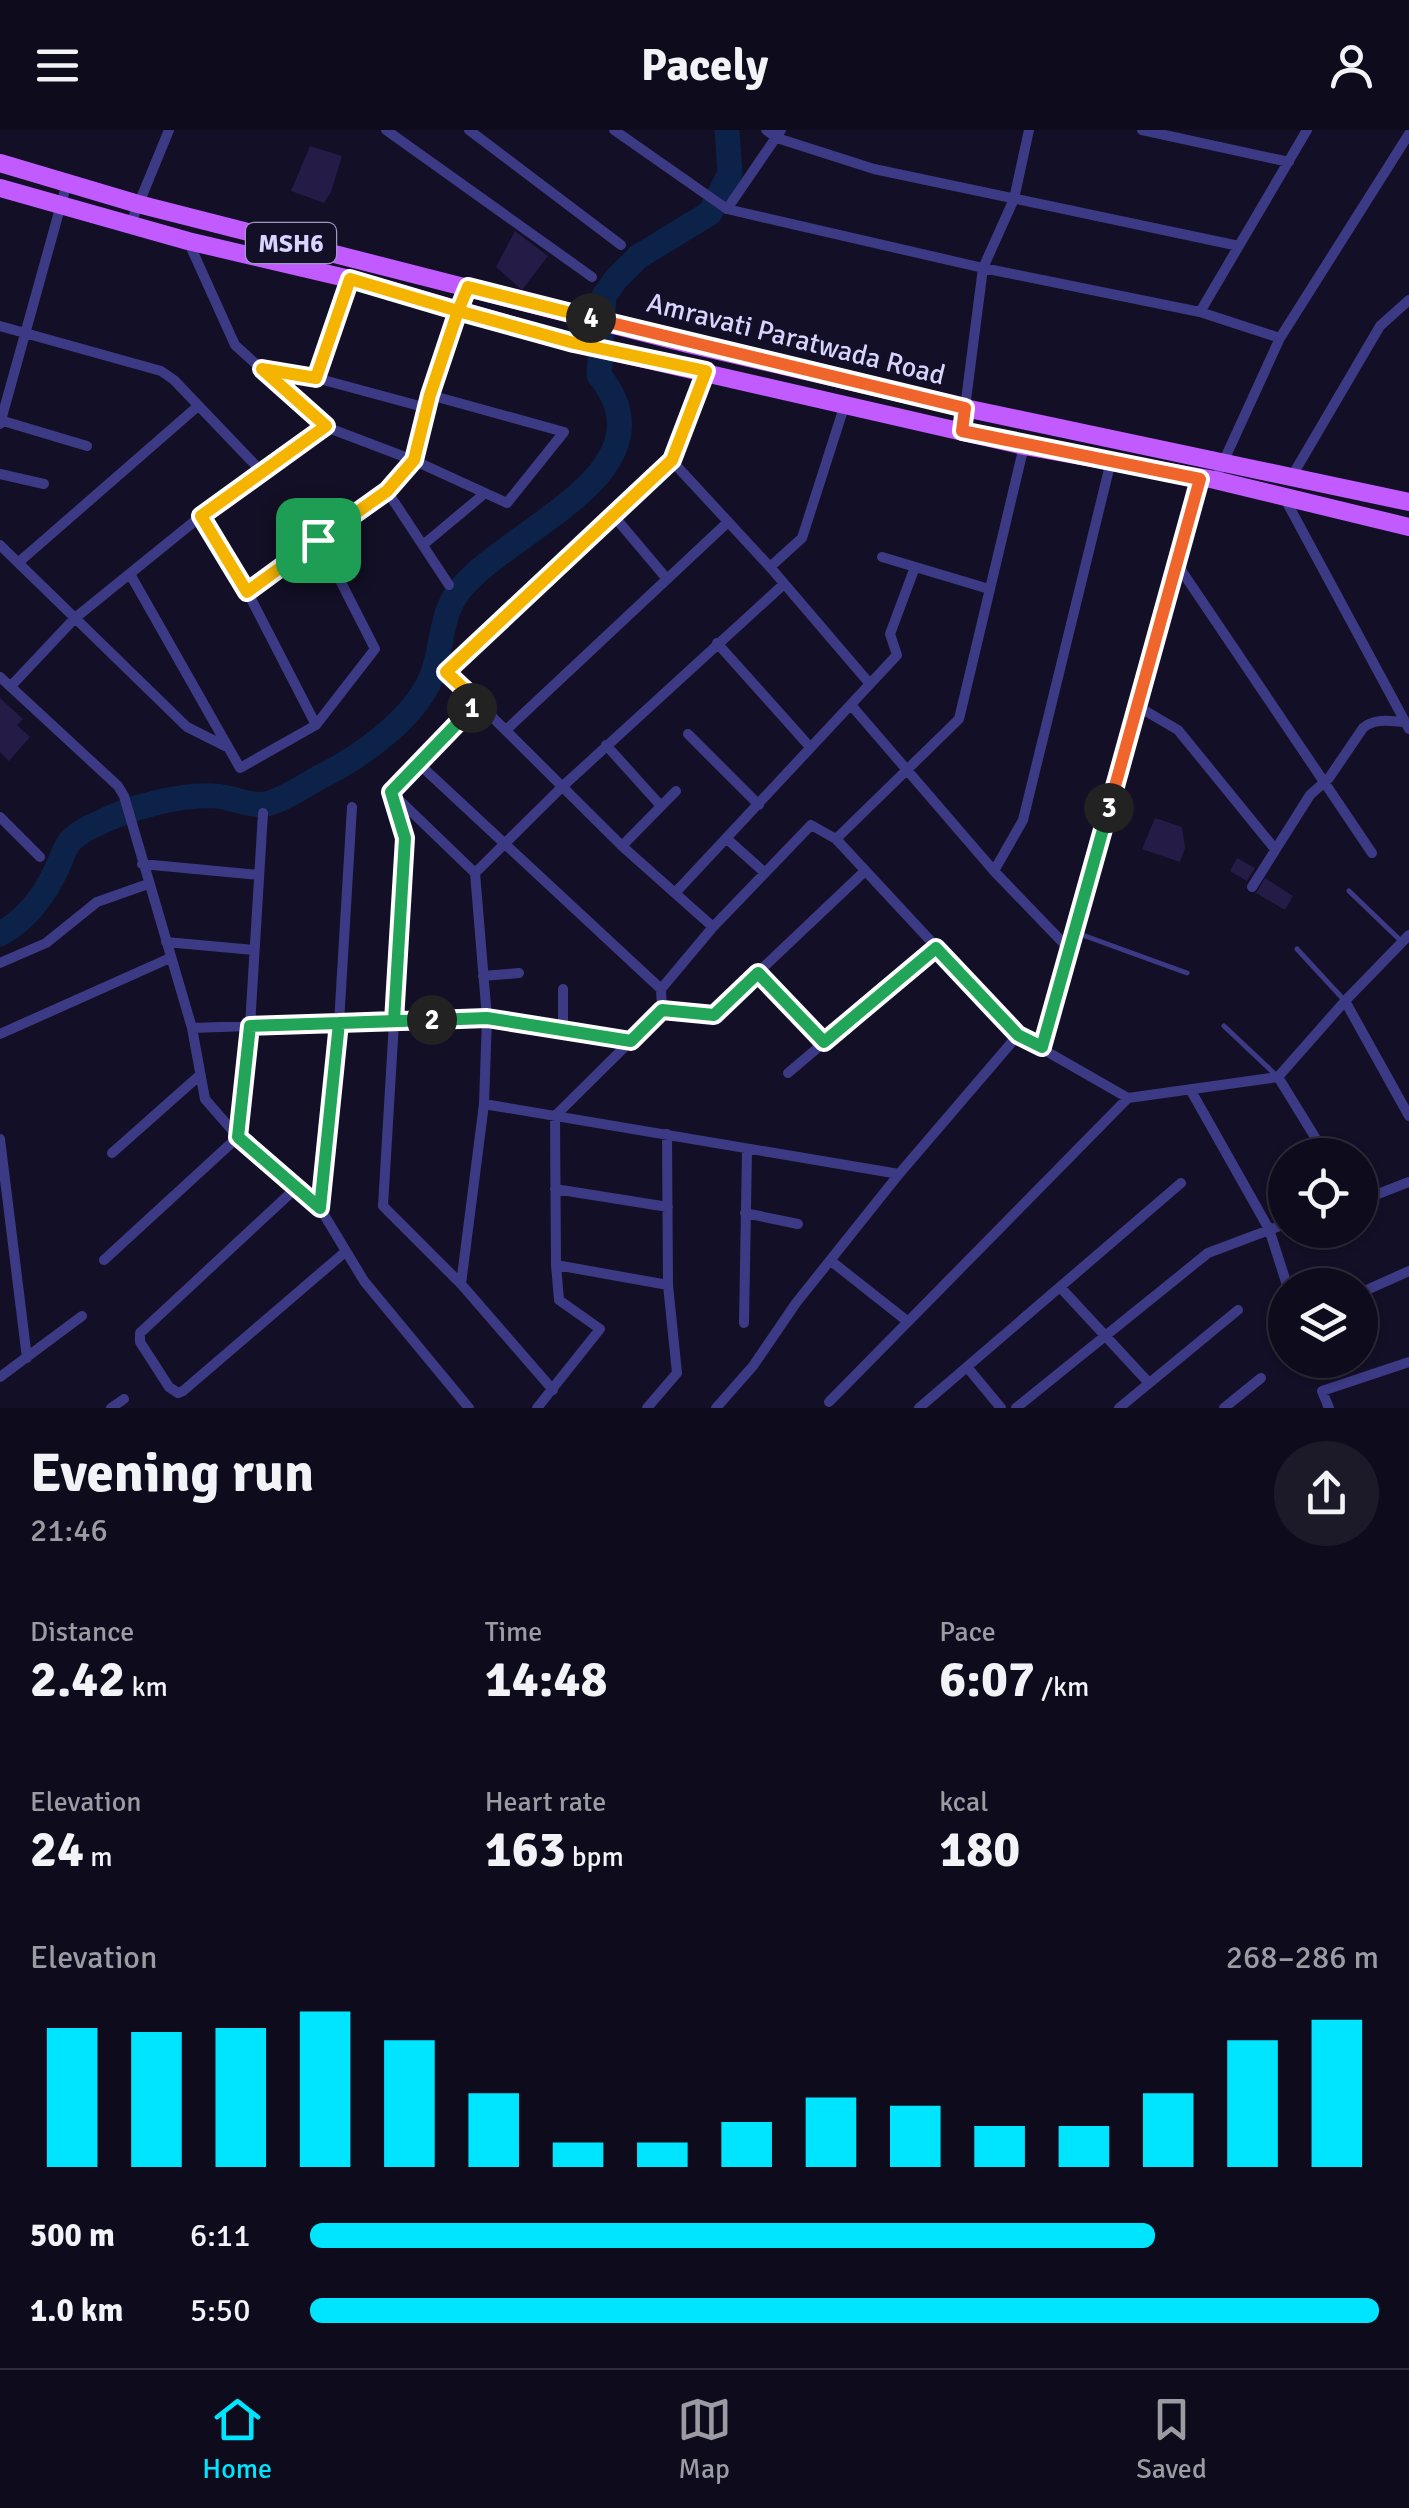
<!DOCTYPE html>
<html lang="en">
<head>
<meta charset="utf-8">
<style>
  :root { --surface:#0e0b1c; --page:#1c1929; --text:#f1f3f6; --muted:#9b9ba3; --line:#2e2b3b; --accent:#00e5ff }
  body { margin:0; font-family:Signika,sans-serif; background:var(--page); color:var(--text); height:100vh; display:flex; flex-direction:column; font-size:38px; white-space:nowrap }
  * { box-sizing:border-box; margin:0 }
  p { font-size:32px; color:var(--muted) }
  .icon { flex:none; width:55px; height:55px; fill:none; stroke:currentColor; stroke-width:2; stroke-linecap:round; stroke-linejoin:round }
  .map { position:relative; height:1278px; overflow:hidden }
  .drawer { display:flex; flex-direction:column; background:var(--surface); flex:1 }
  .drawer>* { flex:none }
  .buttons { position:absolute; left:1268px; top:1008px; display:grid; gap:20px }
  .buttons a { display:grid; place-items:center; width:110px; height:110px; border-radius:50%; background:var(--surface); box-shadow:0 2px 8px #0004,0 0 0 2px var(--line); font-size:50px }
  .pin { position:absolute; display:grid; place-items:center; width:85px; height:85px; color:#fff; margin:-42px; border-radius:20px; box-shadow:0 5px 15px #0006 }
  .km { position:absolute; width:50px; height:50px; margin:-25px; border-radius:50%; background:#222; color:#fff; font-size:28px; line-height:50px; text-align:center }
  .round { display:grid; place-items:center; flex:none; width:105px; height:105px; border-radius:52px; background:var(--page) }
  .head { display:flex; align-items:center; justify-content:space-between; height:170px; padding:0 30px }
  h1 { font-size:55px; font-weight:700; line-height:75px }
  .stats { display:grid; grid-template-columns:repeat(3,1fr); gap:15px; height:170px; padding:10px 30px }
  .stats div { display:grid; align-content:center }
  .stats b { font-size:50px; font-weight:700 }
  .stats small { font-size:28px; font-weight:400 }
  .stats p { font-size:28px }
  .chart { height:280px; padding:20px 30px }
  .chart p { display:flex; justify-content:space-between }
  .chart svg { width:100%; height:180px; margin-top:10px; stroke:var(--accent); stroke-width:6 }
  ul { padding:0 30px; list-style:none; font-size:32px }
  li { display:grid; grid-template-columns:160px 120px 1fr; align-items:center; height:75px }
  li i { height:25px; border-radius:12px; background:var(--accent) }
  header { display:flex; justify-content:space-between; align-items:center; height:130px; padding:0 30px; background:var(--surface); font-size:45px; font-weight:700 }
  .tab-bar { display:flex; justify-content:space-around; align-items:center; height:140px; border-top:2px solid var(--line); background:var(--surface); font-size:28px; color:var(--muted) }
  .tab-bar a { display:grid; justify-items:center; gap:5px }
  .tab-bar .active { color:var(--accent) }
  .map>svg:first-child { display:block }
  .lines { fill:none; stroke-linecap:round; stroke-linejoin:round }
  .river { stroke:#0c2248; stroke-width:25 }
  .building { fill:#241b47 }
  .lane { stroke:#3d3a85; stroke-width:5 }
  .street { stroke:#3d3a85; stroke-width:10 }
  .primary { stroke:#c25bff; stroke-width:18 }
  .split-1-casing { stroke:#fff; stroke-width:20 }
  .split-2-casing { stroke:#fff; stroke-width:20 }
  .split-3-casing { stroke:#fff; stroke-width:20 }
  .split-4-casing { stroke:#fff; stroke-width:20 }
  .split-5-casing { stroke:#fff; stroke-width:20 }
  .split-1 { stroke:#f5b400; stroke-width:12 }
  .split-2 { stroke:#22a559; stroke-width:12 }
  .split-3 { stroke:#22a559; stroke-width:12 }
  .split-4 { stroke:#f0652b; stroke-width:12 }
  .split-5 { stroke:#f5b400; stroke-width:12 }
  .labels { text-anchor:middle; dominant-baseline:central; stroke-width:10; stroke-linejoin:round; paint-order:stroke }
  .shield { fill:#130f26; stroke:#9e99be; stroke-width:2.5 }
  .shield-label { font-size:25px; font-weight:bold; fill:#d9d4ff }
  .street-label { font-size:28px; fill:#d9d4ff; stroke:#130f26 }
</style>
</head>
<body>
<header><svg class="icon" aria-label="menu" viewBox="0 0 24 24"><path d="M4 6h16M4 12h16M4 18h16"/></svg>Pacely<svg class="icon" aria-label="person" viewBox="0 0 24 24"><circle cx="12" cy="8" r="4"/><path d="M4 21q1-7 8-7t8 7"/></svg></header>
<div class="map">
<svg width="1409" height="1278" viewBox="0 0 1409 1278">
  <rect width="100%" height="100%" fill="#130f26"/>
  <g class="lines">
    <!-- river -->
    <path class="river" d="M0,804C28,789 45,765 58,736C62,728 65,716 71,710C78,704 89,697 97,694C128,678 179,664 214,666C230,666 251,677 266,674C283,670 304,656 320,647C360,627 413,590 431,548C443,520 439,488 458,462C506,399 678,343 599,245L604,166L616,149L638,127L710,83L730,43L727,0"/>
  </g>
  <!-- building -->
  <path class="building" d="M310,16L342,26L331,62L324,73L291,61Z
    M515,101L548,126L522,160L496,137Z
    M0,568L23,589L17,595L30,607L9,631L0,622Z
    M1155,688L1182,697L1185,718L1180,732L1142,719Z
    M1237,728L1255,738L1247,751L1230,741Z
    M1265,748L1293,766L1285,780L1256,763Z"/>
  <g class="lines">
    <!-- lane -->
    <path class="lane" d="M1349,761L1401,811
      M1077,803L1187,843
      M1297,819L1345,871
      M1224,896L1276,945"/>
    <!-- street -->
    <path class="street" d="M386,0L592,147
      M469,0L621,115
      M614,0L727,79L983,138L1200,182L1280,208
      M766,0L777,8L874,39L1239,116
      M1142,0L1289,32
      M727,79L781,0
      M130,95L169,0
      M188,111L235,215L326,297L413,330L507,373L564,302L430,265
      M1200,182L1307,0
      M0,196L161,241L174,250L262,342
      M262,239L316,248L350,149
      M705,242L672,331L447,542L622,716L713,797
      M316,248L427,278
      M0,290L87,316
      M0,294L67,53
      M962,301L983,138L1014,69L1029,0
      M1024,316L959,589L836,709L1018,905L1128,968L1278,947L1345,871L1409,805
      M672,331L770,437L870,554
      M0,344L44,354
      M1292,346L1380,196L1409,170
      M1215,350L1280,208L1409,4
      M387,361L449,455
      M1284,367L1409,599
      M613,385L667,449
      M201,386L247,461L316,595
      M0,415L187,597L225,616
      M423,415L484,364
      M882,427L989,459
      M19,432L198,276
      M1177,434L1372,723
      M770,437L802,408L845,274
      M130,444L240,638L316,595L375,519L319,409
      M247,461L387,361L413,330L430,265L468,157
      M717,513L810,617
      M0,547L118,656L124,666L192,898L205,969L238,1007L320,1078L364,1151L469,1278
      M11,556L75,488L201,386L326,297
      M851,575L994,741L1070,820
      M1137,576L1178,600L1275,719
      M506,600L728,392
      M688,604L759,675
      M606,615L661,676
      M418,633L661,859
      M391,662L405,708L383,1076L461,1154L553,1260
      M391,662L478,572
      M392,663L475,743
      M0,687L40,727
      M727,709L764,742
      M622,716L676,661
      M142,734L259,745
      M994,741L1023,690L1111,331
      M1252,757L1310,665L1329,648L1363,598C1374,588 1389,591 1403,592
      M675,763L897,525L890,504L915,437
      M166,812L254,820
      M0,833L46,813L97,772L148,754
      M758,843L824,912
      M483,846L519,843
      M1345,871L1409,986
      M662,880L661,859L713,797L811,695L836,709
      M192,898L487,888L631,911
      M563,900V859
      M0,904L170,828
      M1042,917L1200,349
      M788,943L936,818
      M1278,947L1326,1025
      M1190,959L1269,1099L1287,1155
      M484,974L899,1044
      M0,1009L27,1228
      M112,1023L200,945
      M296,1058L140,1203V1212L169,1257L178,1263L183,1261L345,1122
      M555,1059L668,1077
      M1360,1071L1409,1052
      M320,1078L339,893L352,677
      M745,1083L798,1094
      M104,1130L238,1007L250,896L263,683
      M831,1131L907,1191
      M556,1135L668,1155
      M461,1154L484,974L487,888L475,743L563,656L784,454
      M1060,1157L1149,1253
      M1360,1163L1409,1141
      M744,1193L747,1021
      M967,1237L1001,1278
      M0,1247L82,1186
      M829,1272L1128,968
      M111,1278L124,1269
      M537,1278L600,1199L559,1170L556,1135L555,986L662,880L713,885L865,741
      M647,1278L677,1243L668,1155L667,1004
      M716,1278L753,1236L796,1173L899,1044L1018,905
      M919,1278L1181,1053
      M1016,1278L1208,1123L1285,1094
      M1119,1278L1238,1180
      M1224,1278L1261,1248
      M1329,1278L1322,1261L1409,1232"/>
    <!-- primary -->
    <path class="primary" d="M0,33L138,74L688,214L965,278L1409,372
      M0,58L188,111L350,149L574,213L1024,316L1215,350L1409,397"/>
  </g>
  <g class="lines">
    <!-- split-1 casing -->
    <g class="split-1-casing">
      <path id="split-1" d="M318,410L387,361L414,330L430,265L458,181L574,213L706,241L672,330L446,542L478,572L472,578"/>
    </g>
    <!-- split-2 casing -->
    <g class="split-2-casing">
      <path id="split-2" d="M432,890L250,896L238,1007L320,1078L339,893L394,891L405,708L391,662L472,578"/>
    </g>
    <!-- split-3 casing -->
    <g class="split-3-casing">
      <path id="split-3" d="M432,890L487,888L631,911L662,880L714,885L758,843L824,912L936,818L1018,905L1042,917L1109,678"/>
    </g>
    <!-- split-4 casing -->
    <g class="split-4-casing">
      <path id="split-4" d="M591,188L965,278L962,301L1200,349L1109,678"/>
    </g>
    <!-- split-5 casing -->
    <g class="split-5-casing">
      <path id="split-5" d="M318,410L247,462L201,386L326,296L262,239L316,248L350,149L458,181L468,157L591,188"/>
    </g>
    <!-- split-1 -->
    <use href="#split-1" class="split-1"/>
    <!-- split-2 -->
    <use href="#split-2" class="split-2"/>
    <!-- split-3 -->
    <use href="#split-3" class="split-3"/>
    <!-- split-4 -->
    <use href="#split-4" class="split-4"/>
    <!-- split-5 -->
    <use href="#split-5" class="split-5"/>
  </g>
  <g class="labels">
    <!-- shield labels -->
    <rect class="shield" x="246" y="93" width="90" height="40" rx="8"/>
    <g class="shield-label">
      <text x="291" y="113">MSH6</text>
    </g>
    <!-- street labels -->
    <g class="street-label">
      <text transform="translate(796 209) rotate(14)">Amravati Paratwada Road</text>
    </g>
  </g>
</svg>
<div class="buttons">
<a><svg class="icon" aria-label="locate" viewBox="0 0 24 24"><circle cx="12" cy="12" r="6"/><path d="M12 2v4M12 18v4M2 12h4M18 12h4"/></svg></a>
<a><svg class="icon" aria-label="layers" viewBox="0 0 24 24"><path d="M12 4l9 5-9 5-9-5zM3 14l9 5 9-5"/></svg></a>
</div>
<div class="pin" style="left:318px;top:410px;background:#1e9e55"><svg class="icon" aria-label="arrive" viewBox="0 0 24 24"><path d="M6 21V4h12l-3 4 3 4H6"/></svg></div>
<b class="km" style="left:472px;top:578px">1</b>
<b class="km" style="left:432px;top:890px">2</b>
<b class="km" style="left:1109px;top:678px">3</b>
<b class="km" style="left:591px;top:188px">4</b>
</div>
<section class="drawer">
<div class="head"><div><h1>Evening run</h1><p>21:46</p></div><a class="round"><svg class="icon" aria-label="share" viewBox="0 0 24 24"><path d="M12 15V3M7 8l5-5 5 5M5 13v7h14v-7"/></svg></a></div>
<div class="stats">
<div><p>Distance</p><b>2.42<small> km</small></b></div>
<div><p>Time</p><b>14:48</b></div>
<div><p>Pace</p><b>6:07<small> /km</small></b></div>
</div>
<div class="stats">
<div><p>Elevation</p><b>24<small> m</small></b></div>
<div><p>Heart rate</p><b>163<small> bpm</small></b></div>
<div><p>kcal</p><b>180</b></div>
</div>
<div class="chart"><p><span>Elevation</span>268–286 m</p>
<svg viewBox="0 0 160 44" preserveAspectRatio="none"><path d="M5 44V10M15 44V11M25 44V10M35 44V6M45 44V13M55 44V26M65 44V38M75 44V38M85 44V33M95 44V27M105 44V29M115 44V34M125 44V34M135 44V26M145 44V13M155 44V8"/></svg>
</div>
<ul>
<li><b>500 m</b>6:11<i style="width:79%"></i></li>
<li><b>1.0 km</b>5:50<i style="width:100%"></i></li>
</ul>
</section>
<nav class="tab-bar">
<a class="active"><svg class="icon" aria-label="home" viewBox="0 0 24 24"><path d="M3 11l9-7 9 7M6 9v11h12V9"/></svg>Home</a>
<a><svg class="icon" aria-label="map" viewBox="0 0 24 24"><path d="M3 6l6-2 6 2 6-2v14l-6 2-6-2-6 2zM9 4v14M15 6v14"/></svg>Map</a>
<a><svg class="icon" aria-label="saved" viewBox="0 0 24 24"><path d="M7 4h10v16l-5-4-5 4z"/></svg>Saved</a>
</nav>
</body>
</html>
